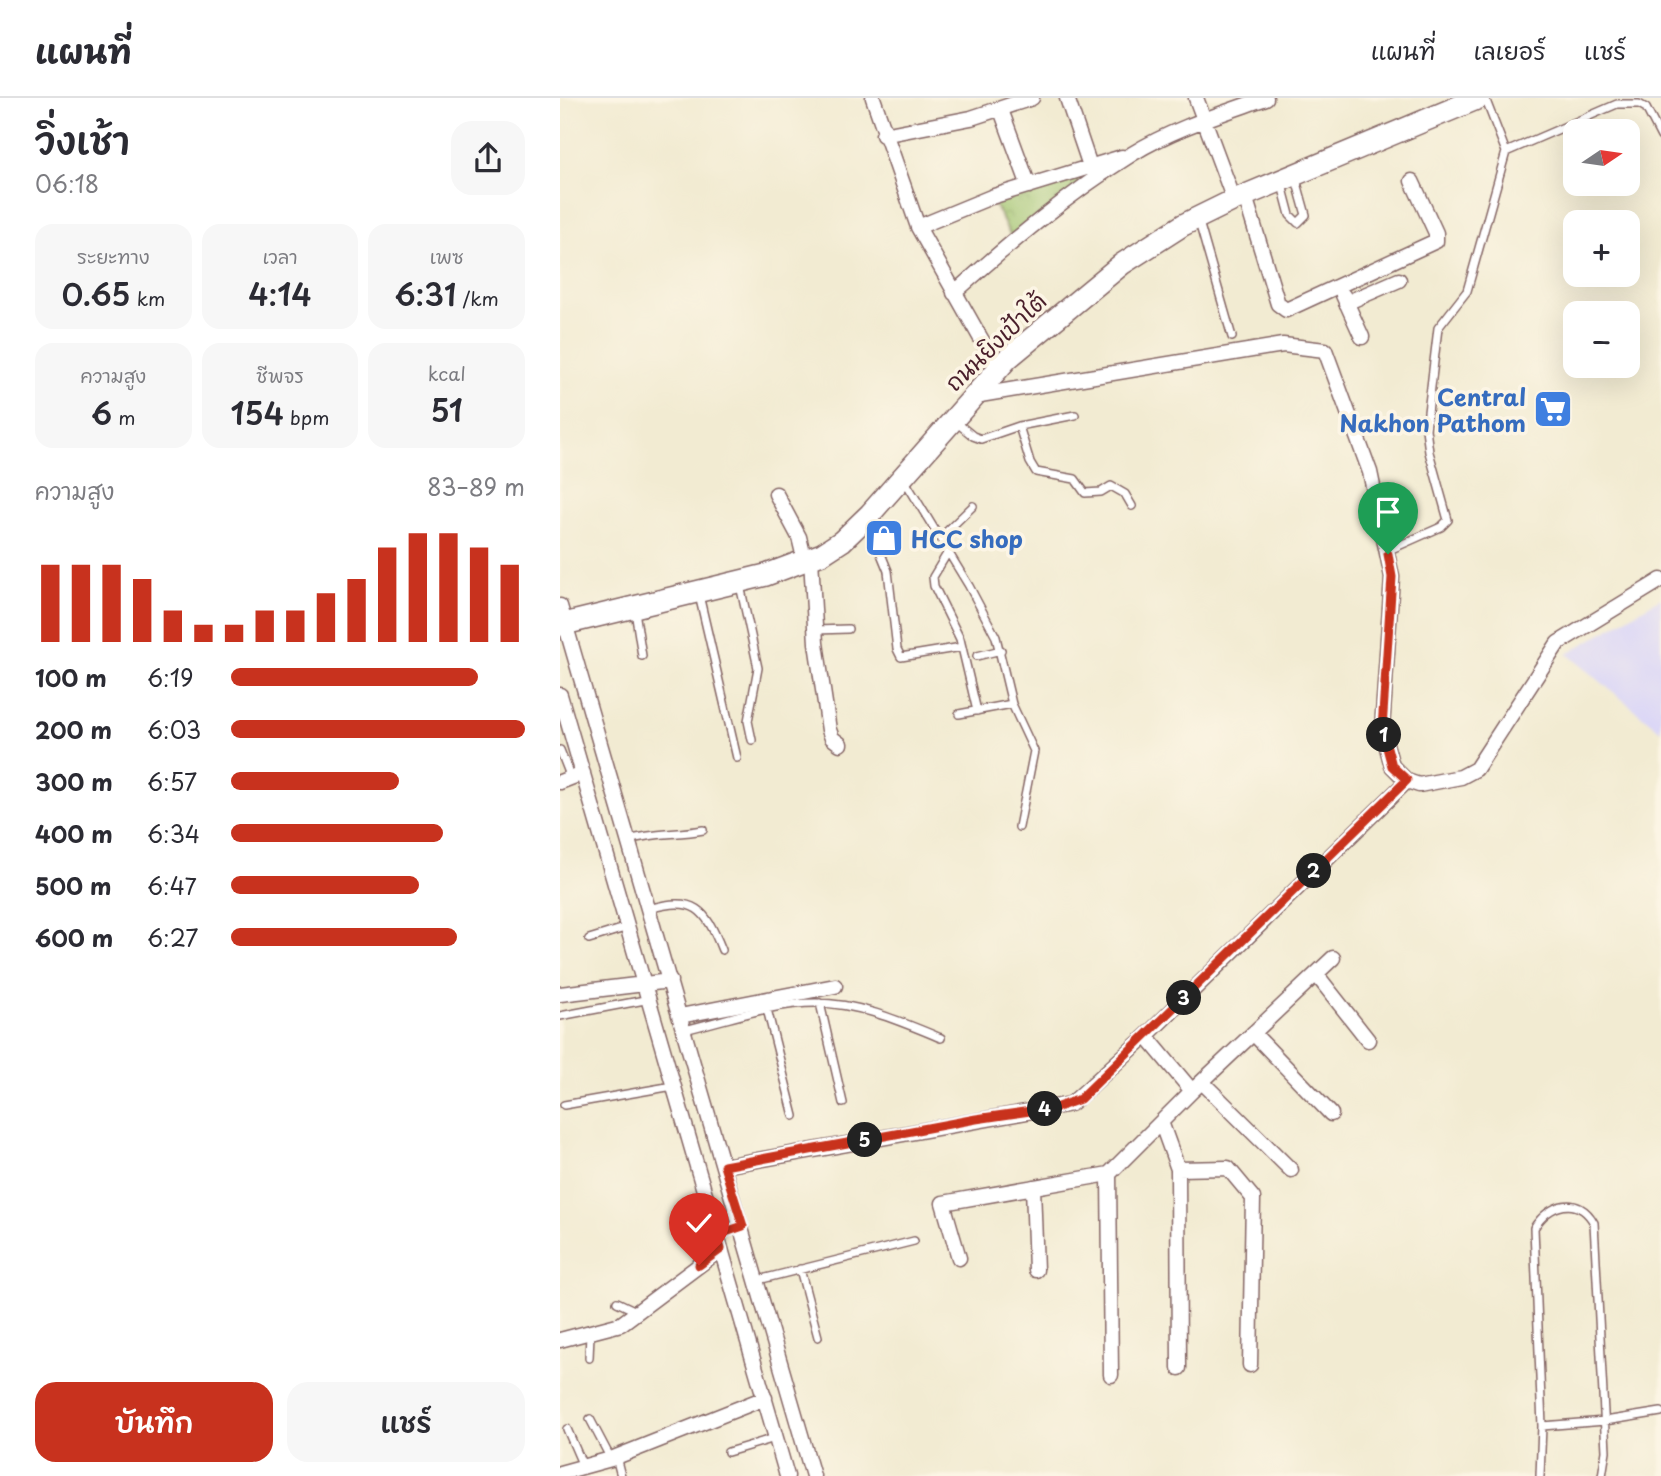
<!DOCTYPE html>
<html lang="th">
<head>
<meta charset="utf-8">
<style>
  :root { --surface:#fff; --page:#f7f7f7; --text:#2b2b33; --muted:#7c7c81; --line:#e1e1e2; --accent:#c8321e }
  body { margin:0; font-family:"Playpen Sans","Playpen Sans Thai",sans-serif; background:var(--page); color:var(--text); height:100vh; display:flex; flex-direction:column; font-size:26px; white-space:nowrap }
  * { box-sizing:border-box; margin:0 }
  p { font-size:23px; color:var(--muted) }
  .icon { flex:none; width:38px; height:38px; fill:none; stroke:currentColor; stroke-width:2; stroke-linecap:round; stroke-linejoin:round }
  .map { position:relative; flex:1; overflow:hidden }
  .side { display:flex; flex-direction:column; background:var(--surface); width:560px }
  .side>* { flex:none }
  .needle { width:46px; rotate:77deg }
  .controls { position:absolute; left:1003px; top:21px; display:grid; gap:14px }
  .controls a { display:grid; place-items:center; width:77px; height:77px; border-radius:14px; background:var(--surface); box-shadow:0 7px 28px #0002; font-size:35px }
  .pin { position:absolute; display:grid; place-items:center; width:60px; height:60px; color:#fff; margin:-72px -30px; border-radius:50% 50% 50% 0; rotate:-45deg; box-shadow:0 0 7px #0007 }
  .pin .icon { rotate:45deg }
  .km { position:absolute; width:35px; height:35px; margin:-18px; border-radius:50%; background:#222; color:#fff; font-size:19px; line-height:35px; text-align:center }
  .round { display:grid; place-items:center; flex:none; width:74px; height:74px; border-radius:21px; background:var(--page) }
  .head { display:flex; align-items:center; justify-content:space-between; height:119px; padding:0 35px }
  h1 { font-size:38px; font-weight:600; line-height:52px }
  .stats { display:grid; grid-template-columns:repeat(3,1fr); gap:10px; height:119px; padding:7px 35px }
  .stats div { display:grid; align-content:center; border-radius:18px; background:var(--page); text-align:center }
  .stats b { font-size:30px; font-weight:600 }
  .stats small { font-size:19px; font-weight:400 }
  .stats p { font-size:19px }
  .chart { height:196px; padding:14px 35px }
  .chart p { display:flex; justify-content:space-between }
  .chart svg { width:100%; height:126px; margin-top:7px; stroke:var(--accent); stroke-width:6 }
  .primary-button { display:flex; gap:14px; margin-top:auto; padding:14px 35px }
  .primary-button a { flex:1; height:80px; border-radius:21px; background:var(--accent); color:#fff; font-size:28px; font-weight:600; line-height:80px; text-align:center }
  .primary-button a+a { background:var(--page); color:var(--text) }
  ul { padding:0 35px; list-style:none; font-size:23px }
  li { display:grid; grid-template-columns:112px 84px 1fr; align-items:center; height:52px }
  li i { height:18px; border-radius:9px; background:var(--accent) }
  header { display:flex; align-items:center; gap:42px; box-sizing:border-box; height:98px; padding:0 35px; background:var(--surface); border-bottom:2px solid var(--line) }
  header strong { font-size:33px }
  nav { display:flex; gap:38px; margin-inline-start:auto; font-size:24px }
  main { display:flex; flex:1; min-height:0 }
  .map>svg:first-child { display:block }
  .built { fill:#dad6f7 }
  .park { fill:url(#park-crowns); stroke:#74714c; stroke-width:2 }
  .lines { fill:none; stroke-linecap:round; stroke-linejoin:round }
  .service-casing { stroke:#856665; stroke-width:10 }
  .minor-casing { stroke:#856665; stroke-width:17 }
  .secondary-casing { stroke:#856665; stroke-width:24 }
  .service { stroke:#fff; stroke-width:7 }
  .minor { stroke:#fff; stroke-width:14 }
  .secondary { stroke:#fff; stroke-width:21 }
  .route-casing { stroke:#fff; stroke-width:14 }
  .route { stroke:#c8321e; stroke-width:9 }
  .labels { text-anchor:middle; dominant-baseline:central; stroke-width:7; stroke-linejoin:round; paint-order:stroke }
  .street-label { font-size:23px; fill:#4a1f2b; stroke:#fcf5e5 }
  .shop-label { font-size:23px; font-weight:bold; fill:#366cbe; stroke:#fcf5e5; text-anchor:end }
</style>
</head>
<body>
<header>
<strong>แผนที่</strong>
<nav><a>แผนที่</a><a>เลเยอร์</a><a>แชร์</a></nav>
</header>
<main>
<section class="side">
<div class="head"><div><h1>วิ่งเช้า</h1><p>06:18</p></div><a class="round"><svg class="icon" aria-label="share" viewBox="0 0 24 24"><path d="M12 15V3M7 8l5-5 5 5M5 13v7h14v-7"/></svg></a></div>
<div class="stats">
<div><p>ระยะทาง</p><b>0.65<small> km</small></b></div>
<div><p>เวลา</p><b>4:14</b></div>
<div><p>เพซ</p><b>6:31<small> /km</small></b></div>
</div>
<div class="stats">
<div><p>ความสูง</p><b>6<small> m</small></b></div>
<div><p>ชีพจร</p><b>154<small> bpm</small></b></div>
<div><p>kcal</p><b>51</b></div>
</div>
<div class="chart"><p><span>ความสูง</span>83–89 m</p>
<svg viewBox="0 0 160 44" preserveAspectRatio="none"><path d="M5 44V17M15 44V17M25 44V17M35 44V22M45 44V33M55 44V38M65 44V38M75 44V33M85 44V33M95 44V27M105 44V22M115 44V11M125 44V6M135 44V6M145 44V11M155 44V17"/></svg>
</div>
<ul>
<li><b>100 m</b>6:19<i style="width:84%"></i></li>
<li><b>200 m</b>6:03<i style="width:100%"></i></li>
<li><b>300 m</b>6:57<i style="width:57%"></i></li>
<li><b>400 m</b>6:34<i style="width:72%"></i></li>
<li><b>500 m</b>6:47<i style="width:64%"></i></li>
<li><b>600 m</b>6:27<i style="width:77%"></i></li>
</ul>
<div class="primary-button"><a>บันทึก</a><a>แชร์</a></div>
</section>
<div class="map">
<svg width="1101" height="1378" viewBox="0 0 1101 1378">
  <defs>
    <pattern id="park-crowns" width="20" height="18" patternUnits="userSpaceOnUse" patternTransform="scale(1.75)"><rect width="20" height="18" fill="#9fc36d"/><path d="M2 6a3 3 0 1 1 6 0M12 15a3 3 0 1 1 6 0" fill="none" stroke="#8aa75f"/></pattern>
  </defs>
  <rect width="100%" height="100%" fill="#fcf5e5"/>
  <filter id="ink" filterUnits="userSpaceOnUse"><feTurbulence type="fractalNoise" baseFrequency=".0143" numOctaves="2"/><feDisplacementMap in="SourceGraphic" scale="14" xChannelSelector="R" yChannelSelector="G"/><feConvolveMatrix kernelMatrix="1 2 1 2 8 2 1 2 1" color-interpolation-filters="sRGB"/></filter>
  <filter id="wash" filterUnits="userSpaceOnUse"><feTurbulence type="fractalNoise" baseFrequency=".00686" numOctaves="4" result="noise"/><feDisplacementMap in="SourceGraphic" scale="28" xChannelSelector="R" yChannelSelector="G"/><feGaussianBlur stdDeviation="1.57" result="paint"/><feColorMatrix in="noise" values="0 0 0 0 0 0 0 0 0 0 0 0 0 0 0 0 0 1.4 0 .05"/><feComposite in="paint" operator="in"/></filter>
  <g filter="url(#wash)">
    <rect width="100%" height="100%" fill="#f2ebd2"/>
    <!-- built -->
    <path class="built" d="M1101,500V633L1007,556Z"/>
    <!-- park -->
    <path class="park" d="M561,61L455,146L433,104Z"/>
  </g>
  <g filter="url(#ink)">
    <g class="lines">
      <!-- service casing -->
      <g class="service-casing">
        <path id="service" d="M946,54L1057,6H1079L1086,10L1101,39
          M721,83L730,117L738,125L746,117L736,81
          M639,124L672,239
          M396,324L413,338L421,341L459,328L515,317
          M459,328L470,364L476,374L515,381L525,395L541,394L551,388L565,396L572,408
          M345,383L409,488L436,539L452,606L474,653L459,729
          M380,440L413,408
          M319,451L328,473L337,551L341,559L402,549
          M827,453L881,429L888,422L869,354L866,331L878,230L907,193L946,54L925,0
          M388,454L373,479L374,488L400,541L417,613
          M180,487L198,570L188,623L192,642
          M139,497L177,660
          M75,513L82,558
          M256,532L288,531
          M417,558L441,552
          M399,616L452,606
          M0,652L11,680
          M69,742C94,734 118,737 143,732
          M88,811C135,798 145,810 162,852
          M29,841L68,829
          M260,905L283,1005
          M207,911L234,1018
          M0,918L90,901
          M124,932C167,922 212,905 256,905C299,905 342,924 381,940
          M4,1007L113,988
          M240,1171L258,1239
          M198,1182L354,1143
          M57,1204L78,1214
          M29,1260L30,1236
          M30,1321L51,1361
          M982,1328L1045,1323L1101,1314
          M7,1331L23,1368
          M168,1354L215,1340
          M56,1359L61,1378
          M980,1378L982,1328L974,1130C989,1106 1018,1096 1034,1125L1046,1353L1042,1378"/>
      </g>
      <!-- minor casing -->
      <g class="minor-casing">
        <path id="minor" d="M313,0L358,129L438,271
          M507,0L530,68
          M636,0L674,102
          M441,12L469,88
          M323,37L411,20L472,0
          M685,98L718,206L726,212L876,143V135L852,83
          M358,129L431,99L562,59
          M394,195C450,145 508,96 572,56C612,31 661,16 706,0
          M783,197L802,239
          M786,205L839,182
          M414,298L723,247L765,252L810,374L832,479L822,631L832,668L847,683L859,687L901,679L916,671L998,545L1101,482
          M216,396L239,439L245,464
          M251,461L256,545L269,632L272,640L280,646
          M0,508L253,1378
          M0,597L227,1378
          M0,684L23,675
          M756,876L808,942
          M0,896L110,883
          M120,918L275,888
          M693,935L771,1016
          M586,938L632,993L773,860
          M642,984L731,1072
          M601,1024L618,1071L668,1070L693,1100L690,1267
          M164,1068L511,1006L586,938L847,683
          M618,1071L619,1270
          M549,1076L551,1277
          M473,1089L476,1172
          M399,1160L383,1105L549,1076L632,993
          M0,1242L61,1226L161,1151
          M0,1375L51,1361L205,1300"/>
      </g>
      <!-- secondary casing -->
      <g class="secondary-casing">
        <path id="secondary" d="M0,527L206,477L262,456L282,443L310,416L447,261L562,166L623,127L674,102L919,0"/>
      </g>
      <!-- service -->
      <use href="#service" class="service"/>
      <!-- minor -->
      <use href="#minor" class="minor"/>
      <!-- secondary -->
      <use href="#secondary" class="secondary"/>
    </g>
  </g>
  <g class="lines" filter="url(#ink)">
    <!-- route casing -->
    <g class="route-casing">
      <path id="route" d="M139,1167L161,1151L157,1137L183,1128L164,1068L416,1021L498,1009L520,1001L847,682L832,668L822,631L832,479L828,456"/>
    </g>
    <!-- route -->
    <use href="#route" class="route"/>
  </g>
  <!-- icons -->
  <defs>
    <g id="supermarket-square" transform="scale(2.0125)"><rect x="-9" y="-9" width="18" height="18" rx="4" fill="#3f7fe0" stroke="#fcf5e5"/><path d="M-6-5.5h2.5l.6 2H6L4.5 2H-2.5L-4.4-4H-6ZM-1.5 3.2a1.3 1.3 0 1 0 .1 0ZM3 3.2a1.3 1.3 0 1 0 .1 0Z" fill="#fff"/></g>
    <g id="shop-square" transform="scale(2.0125)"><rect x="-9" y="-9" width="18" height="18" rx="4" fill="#3f7fe0" stroke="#fcf5e5"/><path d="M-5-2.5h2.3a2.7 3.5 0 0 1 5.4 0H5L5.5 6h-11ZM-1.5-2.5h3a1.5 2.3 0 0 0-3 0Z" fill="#fff"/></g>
  </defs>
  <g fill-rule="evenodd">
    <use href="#supermarket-square" x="993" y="311"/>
    <use href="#shop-square" x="324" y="440"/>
  </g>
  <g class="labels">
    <!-- street labels -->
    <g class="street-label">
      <text transform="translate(435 243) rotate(-44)">ถนนยิงเป้าใต้</text>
    </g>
    <!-- shop labels -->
    <g class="shop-label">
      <text x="966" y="298">Central<tspan x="966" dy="26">Nakhon Pathom</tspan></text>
      <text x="351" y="440" text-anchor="start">HCC shop</text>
    </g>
  </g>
</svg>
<div class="controls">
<a><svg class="needle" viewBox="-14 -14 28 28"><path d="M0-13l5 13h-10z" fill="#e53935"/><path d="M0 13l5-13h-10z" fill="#7c7c81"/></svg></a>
<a>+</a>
<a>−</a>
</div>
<div class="pin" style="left:828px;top:456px;background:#1e9e55"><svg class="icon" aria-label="arrive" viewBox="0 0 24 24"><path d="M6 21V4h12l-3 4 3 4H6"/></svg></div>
<div class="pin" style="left:139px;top:1167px;background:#d93025"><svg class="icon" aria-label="check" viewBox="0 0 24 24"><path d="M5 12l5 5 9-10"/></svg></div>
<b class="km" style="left:824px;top:637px">1</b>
<b class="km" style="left:754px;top:773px">2</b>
<b class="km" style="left:624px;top:900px">3</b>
<b class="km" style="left:485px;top:1011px">4</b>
<b class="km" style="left:305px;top:1042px">5</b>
</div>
</main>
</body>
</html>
